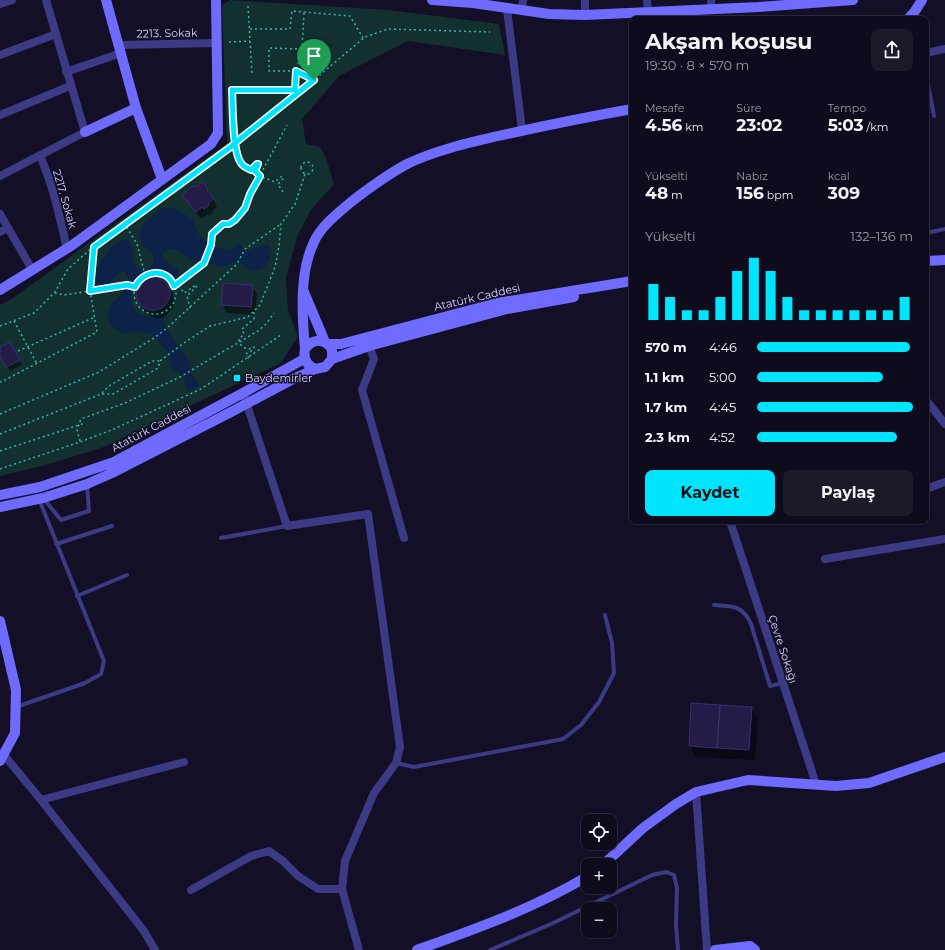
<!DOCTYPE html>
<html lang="tr">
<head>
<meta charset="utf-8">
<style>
  :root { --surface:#0e0b1c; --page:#1c1929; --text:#f1f3f6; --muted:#9b9ba3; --line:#2e2b3b; --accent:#00e5ff }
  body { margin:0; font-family:Montserrat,sans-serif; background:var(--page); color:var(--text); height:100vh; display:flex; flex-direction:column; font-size:15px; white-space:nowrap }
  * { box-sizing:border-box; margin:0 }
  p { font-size:13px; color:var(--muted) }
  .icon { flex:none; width:22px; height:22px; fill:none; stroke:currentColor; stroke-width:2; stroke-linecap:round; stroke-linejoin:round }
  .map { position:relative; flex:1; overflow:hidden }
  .panel { position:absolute; left:629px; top:16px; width:300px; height:508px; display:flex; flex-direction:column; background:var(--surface); border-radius:8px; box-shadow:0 1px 3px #0004,0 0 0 1px var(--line) }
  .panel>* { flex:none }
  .buttons { position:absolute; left:581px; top:814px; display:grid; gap:8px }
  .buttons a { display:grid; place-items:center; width:36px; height:36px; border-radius:8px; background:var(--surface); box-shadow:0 1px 3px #0004,0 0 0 1px var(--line); font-size:20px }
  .pin { position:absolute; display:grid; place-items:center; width:34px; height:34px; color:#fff; margin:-41px -17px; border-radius:50% 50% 50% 0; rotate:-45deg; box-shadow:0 0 4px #0007 }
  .pin .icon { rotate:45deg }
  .round { display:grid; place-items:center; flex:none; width:42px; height:42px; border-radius:8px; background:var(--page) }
  .summary { display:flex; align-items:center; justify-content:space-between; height:68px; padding:0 16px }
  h1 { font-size:22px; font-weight:700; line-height:30px }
  .stats { display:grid; grid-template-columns:repeat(3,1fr); gap:6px; height:68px; padding:4px 16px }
  .stats div { display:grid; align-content:center }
  .stats b { font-size:17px; font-weight:700 }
  .stats small { font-size:11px; font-weight:400 }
  .stats p { font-size:11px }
  .chart { height:112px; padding:8px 16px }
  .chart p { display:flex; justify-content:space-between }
  .chart svg { width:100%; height:72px; margin-top:4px; stroke:var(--accent); stroke-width:6 }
  .primary-button { display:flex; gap:8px; margin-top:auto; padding:8px 16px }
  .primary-button a { flex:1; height:46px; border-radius:8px; background:var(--accent); color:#111; font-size:16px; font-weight:700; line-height:46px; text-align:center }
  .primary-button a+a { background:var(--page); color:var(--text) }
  ul { padding:0 16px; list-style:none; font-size:13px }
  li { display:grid; grid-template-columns:64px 48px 1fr; align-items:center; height:30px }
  li i { height:10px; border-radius:5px; background:var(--accent) }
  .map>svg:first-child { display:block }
  .green { fill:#12302f }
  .water { fill:#0c2248 }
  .shadow { fill:#0007 }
  .building { fill:#241b47; stroke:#3b2d73 }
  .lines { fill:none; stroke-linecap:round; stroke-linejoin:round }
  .path { stroke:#2fb8b0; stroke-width:1.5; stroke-dasharray:2 3; stroke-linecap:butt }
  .lane { stroke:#3d3a85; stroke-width:4 }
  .street { stroke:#3d3a85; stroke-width:8 }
  .secondary { stroke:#6f6bff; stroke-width:10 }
  .route-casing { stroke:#fff; stroke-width:8 }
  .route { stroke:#00e5ff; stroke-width:5 }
  .poi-dot { fill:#00e5ff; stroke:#130f26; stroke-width:1.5 }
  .labels { text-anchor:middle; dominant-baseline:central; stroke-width:3; stroke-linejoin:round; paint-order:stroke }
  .street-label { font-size:11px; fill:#d9d4ff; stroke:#130f26 }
  .poi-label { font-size:11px; fill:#d9d4ff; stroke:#130f26; text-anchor:start }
</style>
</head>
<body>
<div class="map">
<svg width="945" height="950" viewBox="0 0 945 950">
  <rect width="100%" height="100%" fill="#130f26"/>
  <!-- green -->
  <path class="green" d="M230,0L388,10L499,24L505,55L408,41L339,76L302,119L306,144L320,147L326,158L334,184L311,210L297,237L286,278L288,310L298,336L281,363L104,447L42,466L0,476V305L13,298L227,143L222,5Z"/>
  <!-- water -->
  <path class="water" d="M162,208L176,209L194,220C196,240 211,246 228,251L233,248L236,244L239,243L247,252C254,247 260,246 269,245C273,257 266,273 251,270C245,268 242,262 235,263C231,263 227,266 223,266C216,267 209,262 202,261C199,260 197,262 193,261C186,259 180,250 172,249C165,248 163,252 162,258L178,270L180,275L175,279C169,277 164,272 158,271C134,268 123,301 138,313C144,318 155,317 163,316L164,325L180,349L185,354L190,363L191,374L199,384L196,388L188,390C185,386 186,379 182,375C177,369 167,370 171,358L166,349L160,344L154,335L141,332L122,333L111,327C99,302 123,301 129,281L128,276L124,271C113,275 114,285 98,286C89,272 111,240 127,239C137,247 129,263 137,268C150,275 160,260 149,249L144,248C132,228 147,220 162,208Z"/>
  <!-- shadow -->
  <path class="shadow" d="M195,188L208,189L217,207L212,212L213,213L209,216L208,214L201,219L184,195Z
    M154,276L159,277L167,284L172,293L174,303L173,308L166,316L161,318H155L145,313L137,299L136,293L140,283L144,279Z
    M252,286L257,294L255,315L227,313L222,304Z
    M10,343L22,365L10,371L0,354V348Z
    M692,704L751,708L758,719L755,760L696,757L690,746Z"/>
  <!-- building -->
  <path class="building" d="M203,181L208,189L207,190L214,199L208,203L209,205L204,209L202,207L196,212L182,195L194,185L196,187Z
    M136 293a17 17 0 1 1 34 0a17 17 0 1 1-34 0Z
    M223,283L253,285L251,307L221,305Z
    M10,342L20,360L6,367L0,356V347Z
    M691,703L720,705L717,748L689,746Z
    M720,705L752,707L749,750L717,748Z"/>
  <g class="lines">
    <!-- path -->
    <path class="path" d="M248,6L252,74
      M250,29H290L292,11L350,16L363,38
      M229,42L250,41
      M302,49L269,48V71H296L314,80
      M295,89L296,71L302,49L304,12
      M301 168a6 6 0 1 1 12 0a6 6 0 1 1-12 0Z
      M283,192L278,184L283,179L282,176L275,182L260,176L255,171L258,164L257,163L251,170C248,168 243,167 241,163C232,151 233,107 232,90L295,89L296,95
      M124,223L137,244L145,275
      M93,247L90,291L127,285L135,287
      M134 293a21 21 0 1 1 42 0a21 21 0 1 1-42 0Z
      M178,285L204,263L211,245L212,235L223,224H229L235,220L245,208L250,194L287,125
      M174,286L178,285L184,293L196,285L197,286L187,296L190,308
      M14,321L37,364
      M0,326L34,313L55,292L68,269L93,247L232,146L296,95L365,37L388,29L490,32
      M18,351L95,317
      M249,358L246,355L247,353L253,350L254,347L249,349C243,348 239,345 239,339L244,334L242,329L254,319V312
      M0,381L1,382L97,332L90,291L64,295L55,293
      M102,393L109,386L152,361H160
      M0,414L99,372L154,338L167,328L237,264L245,249L281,224
      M0,434L101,394H113L158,368L160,361L181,345L210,326L248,317L260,305L275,267L279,246L281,224L295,204L305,174
      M80,441L77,430L81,419L125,403L180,377L258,331L265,325L274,313
      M0,451L85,423
      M0,469L80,442L114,429L201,389L281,335"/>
    <!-- lane -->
    <path class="lane" d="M926,74L934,116
      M926,233L945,229
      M43,498L61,520L89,511L87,484
      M221,538L287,526
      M56,544L112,526
      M77,596L127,575
      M714,605C731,606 743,605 751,624L770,686L783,683
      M16,707L85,683L101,674L104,661L39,499
      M396,763L414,767L563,739L581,725L599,702L614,673L612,643L605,615
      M490,950L551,924L652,875L666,872L674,875L677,888L676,925L678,950"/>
    <!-- street -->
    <path class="street" d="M647,0L648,12
      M711,0V10
      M0,4L12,0
      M507,9L522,130
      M522,11L523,0
      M585,15V0
      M119,45L215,43
      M926,53L945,49
      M0,55L56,34
      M66,72L121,53
      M0,115L70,86
      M40,156C53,185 60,218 67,249
      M0,176L85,132L46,0
      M0,214L33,271
      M0,232L8,228
      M369,346L374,359L362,390L404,538
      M243,393L287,526L368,514L400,747L396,763L374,793L345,861L342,889L359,950
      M926,400L945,424
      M926,489L945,482
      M730,521L816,784
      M825,559L945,539
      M4,755L41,800L144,931L155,950
      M696,792L707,950
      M41,800L184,762
      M191,890L251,856L269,851L283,861L298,876L318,889H342"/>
    <!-- secondary -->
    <path class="secondary" d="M106,0L136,108L162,179
      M432,0L473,3L549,14L585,15L759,7L853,0
      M908,19L915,11L922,0
      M85,132L136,108
      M926,261L945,260
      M0,290L71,246L211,144L218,133L216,0
      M304,292L325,342
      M328,344H341L497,303L632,281
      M332,359L369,346L507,309L574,297
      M315,369C306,365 303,358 305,349C302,315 299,273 314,242C321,226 338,213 351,202C369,188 388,174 409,163C437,150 468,143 498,136C543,126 587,117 632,109
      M0,495L40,487L114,462L243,393L304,359
      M0,507L43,498L87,484L112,473L231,412L293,379L315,369L325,367L332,359V349C324,338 313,338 305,349
      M0,621L16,690L15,733L0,761
      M603,865L643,828L676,804L696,792L748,780L836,786L869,783L945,757
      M417,950C475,929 535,908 588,876
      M715,950L750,946L755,950"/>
  </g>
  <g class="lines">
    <!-- route casing -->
    <g class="route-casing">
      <path id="route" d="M314,80L235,143L232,146L94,247L90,291L127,285L135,287C143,270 167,267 174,286L204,263L211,245L212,234L223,224H229L235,220L245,208L250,194L260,176L255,171L258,164H257L251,170C248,168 243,167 241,163C232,151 233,107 232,90H295L296,71L314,80"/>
    </g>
    <!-- route -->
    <use href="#route" class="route"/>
  </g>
  <!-- markers -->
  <rect class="poi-dot" x="233" y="374" width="8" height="8" rx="2"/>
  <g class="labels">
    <!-- street labels -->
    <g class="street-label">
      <text transform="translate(167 33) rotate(-1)">2213. Sokak</text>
      <text transform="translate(65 199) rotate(74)">2217. Sokak</text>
      <text transform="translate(477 297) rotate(-13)">Atatürk Caddesi</text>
      <text transform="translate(151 428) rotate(-28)">Atatürk Caddesi</text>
      <text transform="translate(783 649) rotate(72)">Çevre Sokağı</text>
    </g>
    <!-- poi labels -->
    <g class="poi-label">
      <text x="245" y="378">Baydemirler</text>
    </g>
  </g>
</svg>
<div class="buttons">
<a><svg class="icon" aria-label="locate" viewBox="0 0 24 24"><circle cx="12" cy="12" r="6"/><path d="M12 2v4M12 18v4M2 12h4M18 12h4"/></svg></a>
<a>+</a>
<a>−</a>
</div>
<div class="pin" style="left:314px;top:80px;background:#1e9e55"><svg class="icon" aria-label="arrive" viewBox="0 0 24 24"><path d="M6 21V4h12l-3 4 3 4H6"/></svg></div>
<section class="panel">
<div class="summary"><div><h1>Akşam koşusu</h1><p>19:30 · 8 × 570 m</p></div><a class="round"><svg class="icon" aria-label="share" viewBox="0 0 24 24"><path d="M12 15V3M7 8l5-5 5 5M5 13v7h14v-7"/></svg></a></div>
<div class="stats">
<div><p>Mesafe</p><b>4.56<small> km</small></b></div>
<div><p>Süre</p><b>23:02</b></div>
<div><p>Tempo</p><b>5:03<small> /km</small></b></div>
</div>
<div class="stats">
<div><p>Yükselti</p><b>48<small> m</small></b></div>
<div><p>Nabız</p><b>156<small> bpm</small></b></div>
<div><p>kcal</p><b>309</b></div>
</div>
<div class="chart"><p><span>Yükselti</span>132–136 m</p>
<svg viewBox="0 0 160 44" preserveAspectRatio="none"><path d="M5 44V22M15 44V30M25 44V38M35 44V38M45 44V30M55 44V14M65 44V6M75 44V14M85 44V30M95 44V38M105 44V38M115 44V38M125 44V38M135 44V38M145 44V38M155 44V30"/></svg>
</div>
<ul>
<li><b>570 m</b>4:46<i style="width:98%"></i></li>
<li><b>1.1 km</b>5:00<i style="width:81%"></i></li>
<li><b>1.7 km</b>4:45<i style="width:100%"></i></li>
<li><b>2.3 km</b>4:52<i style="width:90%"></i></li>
</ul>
<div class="primary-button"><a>Kaydet</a><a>Paylaş</a></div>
</section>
</div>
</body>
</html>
